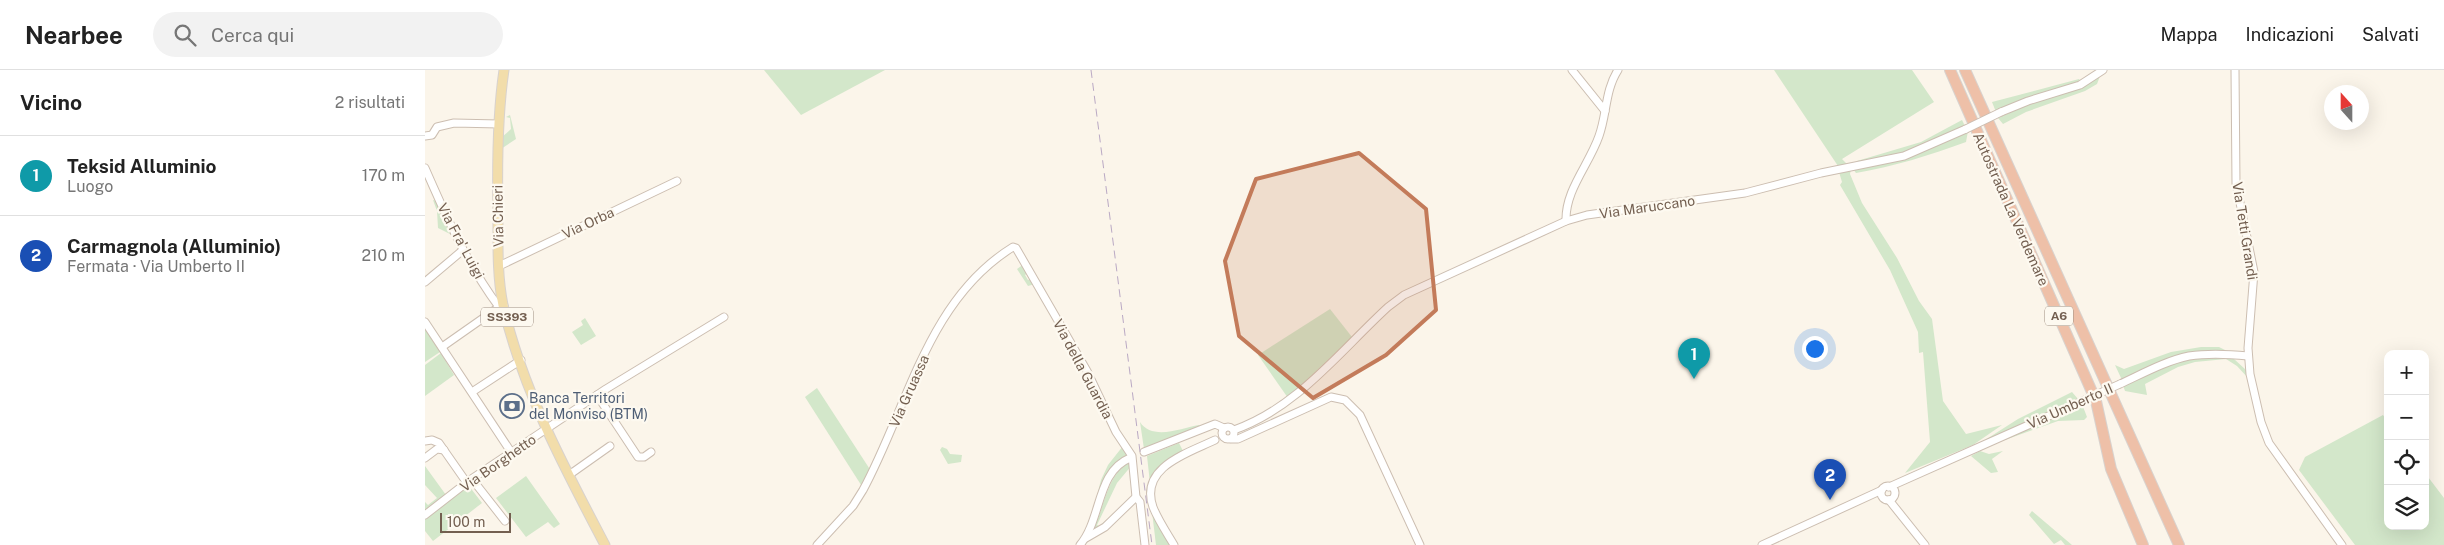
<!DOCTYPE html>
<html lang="it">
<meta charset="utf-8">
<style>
body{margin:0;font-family:"Public Sans",sans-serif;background:#f2f2f2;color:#222}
.controls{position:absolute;right:15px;bottom:15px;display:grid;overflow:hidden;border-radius:10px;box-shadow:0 5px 20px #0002}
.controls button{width:45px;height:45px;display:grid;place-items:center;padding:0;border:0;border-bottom:1px solid #e0e0e0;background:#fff;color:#222;font:25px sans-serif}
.compass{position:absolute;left:1899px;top:15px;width:45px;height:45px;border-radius:50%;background:#fff;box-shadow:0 5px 20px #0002;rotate:339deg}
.scale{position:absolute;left:15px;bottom:12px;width:71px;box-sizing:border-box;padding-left:5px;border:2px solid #735f50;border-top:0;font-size:14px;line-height:18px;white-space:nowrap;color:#735f50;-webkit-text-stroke:4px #fdf9f0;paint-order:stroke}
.you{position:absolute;left:1389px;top:278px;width:18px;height:18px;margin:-12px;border:4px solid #fff;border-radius:50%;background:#1a73e8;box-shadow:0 0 0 8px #1a73e833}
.badge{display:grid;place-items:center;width:32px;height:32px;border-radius:50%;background:#734d3d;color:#fff;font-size:16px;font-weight:700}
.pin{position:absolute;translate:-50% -41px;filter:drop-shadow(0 1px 2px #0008)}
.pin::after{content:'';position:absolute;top:26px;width:18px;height:15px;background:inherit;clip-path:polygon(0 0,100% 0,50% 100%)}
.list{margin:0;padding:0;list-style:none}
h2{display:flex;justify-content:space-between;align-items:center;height:65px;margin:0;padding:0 20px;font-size:21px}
h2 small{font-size:16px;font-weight:400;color:#767676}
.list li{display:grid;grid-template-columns:32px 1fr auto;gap:15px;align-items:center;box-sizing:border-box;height:80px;padding:0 20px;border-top:1px solid #e0e0e0}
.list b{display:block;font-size:19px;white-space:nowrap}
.list p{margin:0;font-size:16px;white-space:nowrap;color:#767676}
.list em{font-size:16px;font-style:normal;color:#767676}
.icon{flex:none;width:28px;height:28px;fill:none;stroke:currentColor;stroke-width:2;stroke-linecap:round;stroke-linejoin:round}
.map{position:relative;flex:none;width:2019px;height:475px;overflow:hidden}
header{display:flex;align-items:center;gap:30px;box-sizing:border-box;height:70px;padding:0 25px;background:#fff;border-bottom:1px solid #e0e0e0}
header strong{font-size:24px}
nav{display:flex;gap:28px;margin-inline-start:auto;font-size:18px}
.search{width:350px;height:45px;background:#f2f2f2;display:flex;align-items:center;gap:12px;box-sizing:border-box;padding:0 18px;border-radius:28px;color:#767676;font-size:19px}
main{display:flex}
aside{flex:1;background:#fff}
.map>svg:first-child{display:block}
</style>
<header>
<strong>Nearbee</strong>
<div class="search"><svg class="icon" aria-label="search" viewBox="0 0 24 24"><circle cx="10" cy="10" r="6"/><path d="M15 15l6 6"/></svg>Cerca qui</div>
<nav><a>Mappa</a><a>Indicazioni</a><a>Salvati</a></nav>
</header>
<main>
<aside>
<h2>Vicino<small>2 risultati</small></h2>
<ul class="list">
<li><span class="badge" style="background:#0f9aa8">1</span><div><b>Teksid Alluminio</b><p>Luogo</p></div><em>170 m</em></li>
<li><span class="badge" style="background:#1a4fb4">2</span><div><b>Carmagnola (Alluminio)</b><p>Fermata · Via Umberto II</p></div><em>210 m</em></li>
</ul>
</aside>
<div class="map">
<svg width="2019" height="475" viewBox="0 0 2019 475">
<rect width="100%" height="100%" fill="#fbf5ea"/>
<g fill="#d3e7ca">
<polygon points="339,0 460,0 376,45"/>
<polygon points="1349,0 1487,0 1509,32 1417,89 1422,94 1413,96"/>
<polygon points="1675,6 1672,14 1660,21 1601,42 1578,54 1573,48 1608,32 1664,13"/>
<polygon points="1654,9 1656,12 1571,42 1567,32"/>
<polygon points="85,45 91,69 76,79 76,68 86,59 85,48 81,47"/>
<polygon points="1537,50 1540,56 1476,84 1432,93 1432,91 1496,72"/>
<path d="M1543,61L1541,72C1503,86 1470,96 1431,103L1428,99L1462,92Z"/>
<polygon points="1426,99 1425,104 1437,133 1472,188 1494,231 1507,249 1518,331 1541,364 1577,355 1548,375 1480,403 1505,372 1498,282 1494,283 1493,262 1465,200 1415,115 1417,112 1414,102"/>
<polygon points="8,130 12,131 29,166 13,158 12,141"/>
<polygon points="599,194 604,202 600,205 603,210 607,208 610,214 603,216 592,199"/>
<polygon points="905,239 927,267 863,328 833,285"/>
<polygon points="160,248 171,266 156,275 147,262 158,255 156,251"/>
<polygon points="0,258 15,282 0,292"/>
<polygon points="1776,277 1794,277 1802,281 1753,285 1697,310 1690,295 1699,299 1746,282"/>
<polygon points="16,283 29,305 0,326 0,295"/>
<polygon points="1774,287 1809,289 1821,300 1824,309 1812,296 1801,289 1770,292 1753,297 1720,314 1722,325 1700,321 1698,315 1757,290"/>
<polygon points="392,318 446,401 438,418 380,327"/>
<polygon points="1647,322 1653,329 1560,370 1593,349"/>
<polygon points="1657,334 1662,347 1659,350 1633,351 1563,376"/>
<polygon points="1958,345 1963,352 1963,456 2000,456 2000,403 2019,428 2019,475 1930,475 1874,400 1880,387"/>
<path d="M715,352C727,371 757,358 774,355L775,356L719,379Z"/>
<path d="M754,373L758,381C742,390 732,396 725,413L722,386Z"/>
<polygon points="698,376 705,384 689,394 669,437 676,410 683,395"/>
<polygon points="517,377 522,379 525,384 537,385 536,392 523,394 515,380"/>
<polygon points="1555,381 1564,384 1578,381 1567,389 1573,402 1566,403 1546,386"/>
<path d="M706,391L707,395L692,413L672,455L674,456L683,449V451L671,460L669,458C680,435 682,404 706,391Z"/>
<polygon points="0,396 21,425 0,442 0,432 3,435 12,428 0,415"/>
<polygon points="101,406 135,454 129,458 123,452 101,467 71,428"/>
<polygon points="44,416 57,433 8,471 0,461 0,449"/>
<polygon points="1607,441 1647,475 1640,475 1636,470 1629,474 1604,445"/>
<polygon points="727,442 745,475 731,475"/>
</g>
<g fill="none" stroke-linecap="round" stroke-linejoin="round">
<defs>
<g id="minor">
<polyline points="1147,0 1180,41"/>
<polyline points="1810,0 1811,113 1829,202 1823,278 1825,304 1836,352 1844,373 1917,475"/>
<polyline points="1576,42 1603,31 1655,15 1678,0"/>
<polyline points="0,66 7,65 12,57 29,53 74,54"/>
<path d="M0,98C21,146 42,194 74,237L79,236"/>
<path d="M1141,151C1140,120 1164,95 1174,66C1182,44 1180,20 1193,0"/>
<polyline points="74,196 252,111"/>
<polyline points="0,212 38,180"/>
<polyline points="0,252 86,382"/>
<polyline points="17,277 74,237"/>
<path d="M1695,314C1717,304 1740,291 1764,286C1783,283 1804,284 1823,286"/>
<polyline points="47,322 96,290"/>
<polyline points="172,325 213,387 219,387 226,382"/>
<circle cx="803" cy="363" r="6"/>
<path d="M809,360C872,338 915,281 963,237L979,225L1141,151L1162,145L1320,123L1396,103L1479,86L1541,59"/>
<polyline points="806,369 813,369 906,327 920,330 935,345 995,475"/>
<polyline points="0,371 7,370 14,373 42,413"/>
<polyline points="719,382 790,354 799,358"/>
<polyline points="0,388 12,379 19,380"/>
<polyline points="144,405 185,376"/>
<polyline points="47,409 80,451"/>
<circle cx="1463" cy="423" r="7"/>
<polyline points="1464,417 1655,332"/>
<polyline points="711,427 715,432 720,475"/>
<polyline points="1464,430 1500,475"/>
<polyline points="0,445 45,410 181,319 299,247"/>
<path d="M392,475L428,436L438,420C483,337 502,230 588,177L591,178L662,301L691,362L707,386L711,427L680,457L661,468"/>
<path d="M655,475C677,449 671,402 705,388"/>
<path d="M749,475C742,463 733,450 728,437C714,397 763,383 790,370"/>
<polyline points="1337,475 1457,420"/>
</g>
<path id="major" d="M79,0C72,47 72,96 73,144C73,174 72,205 78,235C97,319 140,399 180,475"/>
<g id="highway">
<polyline points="1525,0 1671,331 1686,399 1718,475"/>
<polyline points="1540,0 1754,475"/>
</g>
</defs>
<use href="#minor" stroke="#ccbeb1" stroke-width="9"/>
<use href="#major" stroke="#d8d2ce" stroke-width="11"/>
<use href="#highway" stroke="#d8d2ce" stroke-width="12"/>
<use href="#minor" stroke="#fff" stroke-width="7"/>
<use href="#major" stroke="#f2ddaa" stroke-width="9"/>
<use href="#highway" stroke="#eec0a8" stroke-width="10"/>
<polyline stroke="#baa9c4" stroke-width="1" stroke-dasharray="8 5" stroke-linecap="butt" points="666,0 727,475"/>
<defs>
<g id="minor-bridge">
<polyline points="1541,59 1576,42"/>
<polyline points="1655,332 1695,314"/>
</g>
</defs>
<use href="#minor-bridge" stroke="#ccbeb1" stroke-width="9" stroke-linecap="butt"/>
<use href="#minor-bridge" stroke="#fff" stroke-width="7"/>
</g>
<path fill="#c37b5a" fill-opacity="0.2" stroke="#c37b5a" stroke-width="4" stroke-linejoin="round" d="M934,83L1001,139L1011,240L961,285L888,328L814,266L800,191L831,109Z"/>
<defs>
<symbol id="bank-ring" viewBox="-11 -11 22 22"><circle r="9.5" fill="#fdf9f0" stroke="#5c6f8a" stroke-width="1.5"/><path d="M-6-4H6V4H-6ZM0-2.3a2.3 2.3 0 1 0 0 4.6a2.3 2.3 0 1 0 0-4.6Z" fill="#5c6f8a"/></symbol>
</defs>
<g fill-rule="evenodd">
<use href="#bank-ring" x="73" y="322" width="28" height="28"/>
</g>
<g text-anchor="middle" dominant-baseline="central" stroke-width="4.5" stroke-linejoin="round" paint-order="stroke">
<g fill="#fdf9f0" stroke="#9c8d80" stroke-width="1">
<rect x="1620" y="236.5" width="28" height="19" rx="4"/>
<rect x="56" y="237.5" width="52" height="19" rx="4"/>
</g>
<g font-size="12" font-weight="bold" fill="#735f50">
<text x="1634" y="246">A6</text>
<text x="82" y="247">SS393</text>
</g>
<g font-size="14" fill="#735f50" stroke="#fdf9f0">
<text transform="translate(1222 137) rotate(-8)">Via Maruccano</text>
<text transform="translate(1586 139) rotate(66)">Autostrada La Verdemare</text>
<text transform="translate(73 146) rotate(-91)">Via Chieri</text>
<text transform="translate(163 153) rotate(-25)">Via Orba</text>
<text transform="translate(1820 161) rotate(81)">Via Tetti Grandi</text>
<text transform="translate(36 171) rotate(62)">Via Fra' Luigi</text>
<text transform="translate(658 299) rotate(62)">Via della Guardia</text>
<text transform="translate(484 321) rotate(-66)">Via Gruassa</text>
<text transform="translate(1645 336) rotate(-24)">Via Umberto II</text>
<text transform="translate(73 393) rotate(-35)">Via Borghetto</text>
</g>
<g font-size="14" fill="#4e5e75" stroke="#fdf9f0" text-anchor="start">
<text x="104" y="328">Banca Territori<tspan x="104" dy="16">del Monviso (BTM)</tspan></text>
</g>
</g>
</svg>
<div class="controls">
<button>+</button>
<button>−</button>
<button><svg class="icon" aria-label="locate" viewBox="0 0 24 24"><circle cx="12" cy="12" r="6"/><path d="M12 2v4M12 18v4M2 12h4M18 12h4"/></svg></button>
<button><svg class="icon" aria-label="layers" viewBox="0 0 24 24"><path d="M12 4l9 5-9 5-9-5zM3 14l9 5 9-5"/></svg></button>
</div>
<svg class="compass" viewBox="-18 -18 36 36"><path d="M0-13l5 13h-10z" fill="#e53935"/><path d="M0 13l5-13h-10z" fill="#767676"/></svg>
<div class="scale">100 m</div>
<div class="you"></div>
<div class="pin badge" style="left:1269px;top:309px;background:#0f9aa8">1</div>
<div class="pin badge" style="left:1405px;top:430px;background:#1a4fb4">2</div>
</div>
</main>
